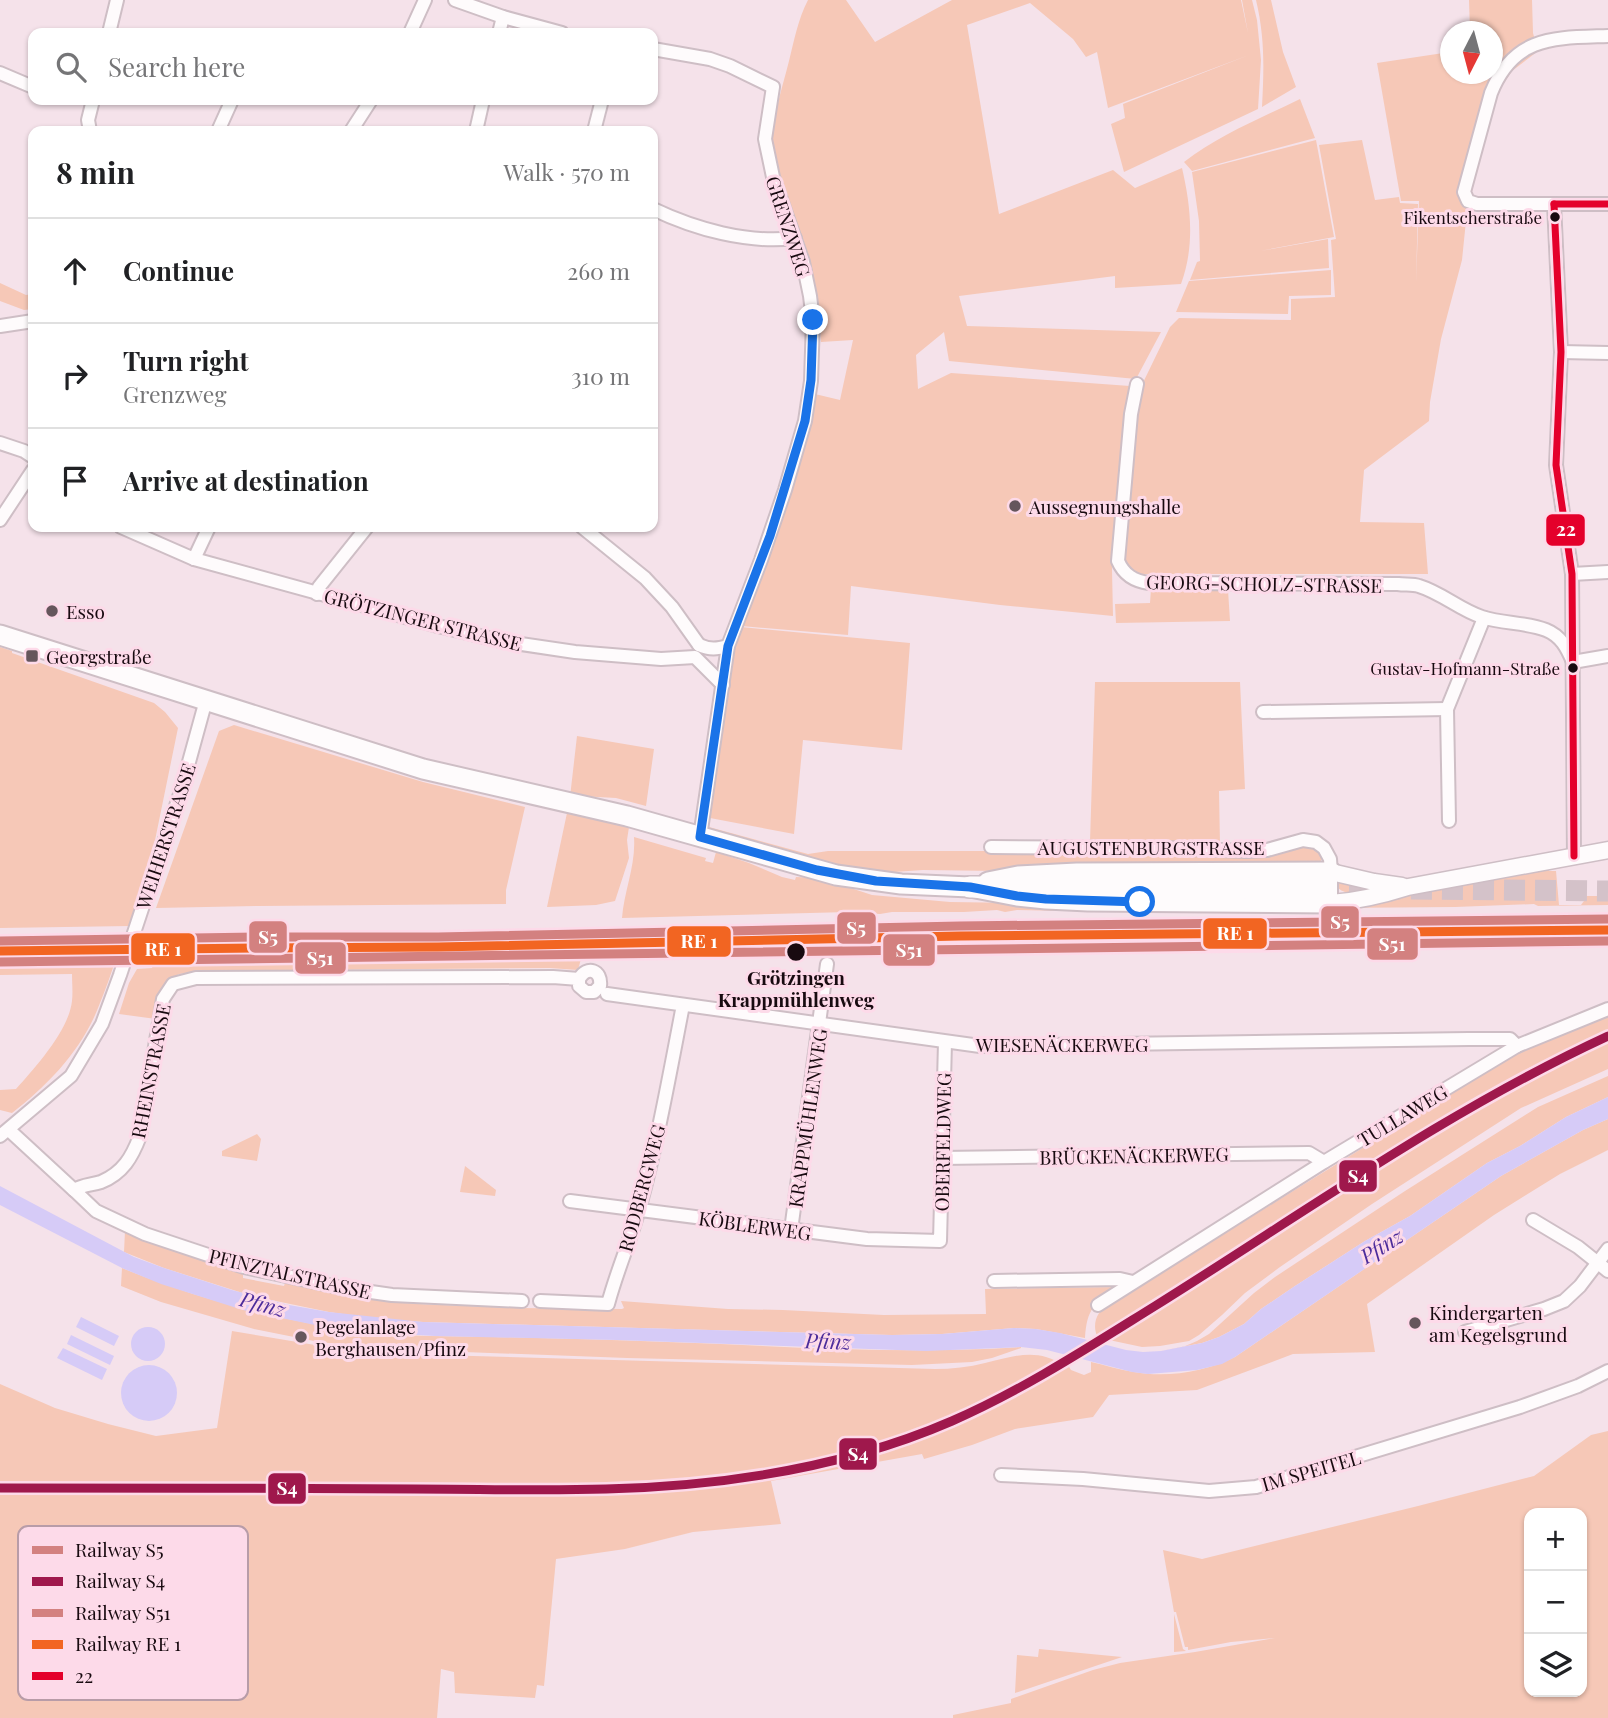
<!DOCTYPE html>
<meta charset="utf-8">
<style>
body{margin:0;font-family:"Playfair Display",serif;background:#f6f6f6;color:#202124}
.controls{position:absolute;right:21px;bottom:21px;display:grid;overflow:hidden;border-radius:14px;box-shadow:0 2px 5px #0004}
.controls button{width:63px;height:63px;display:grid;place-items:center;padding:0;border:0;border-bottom:2px solid #e0e0e0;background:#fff;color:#202124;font:35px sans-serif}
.compass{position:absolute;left:1440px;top:21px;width:63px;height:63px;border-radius:50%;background:#fff;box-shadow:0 2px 5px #0004;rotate:186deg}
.stop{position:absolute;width:21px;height:21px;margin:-16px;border:5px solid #1a73e8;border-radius:50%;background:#fff}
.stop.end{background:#1a73e8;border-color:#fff;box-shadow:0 2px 7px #0008}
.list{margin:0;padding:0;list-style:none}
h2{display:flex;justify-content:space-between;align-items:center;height:91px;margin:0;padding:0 28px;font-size:30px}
h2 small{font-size:23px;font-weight:400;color:#757577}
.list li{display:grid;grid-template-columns:46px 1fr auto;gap:21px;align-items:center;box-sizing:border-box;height:105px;padding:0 28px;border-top:2px solid #e0e0e0}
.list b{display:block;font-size:26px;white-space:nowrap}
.list p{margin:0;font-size:23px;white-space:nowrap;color:#757577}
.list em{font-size:23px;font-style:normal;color:#757577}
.icon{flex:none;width:38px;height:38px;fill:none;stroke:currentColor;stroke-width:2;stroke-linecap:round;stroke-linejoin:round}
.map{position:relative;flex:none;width:1608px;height:1718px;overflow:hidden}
.search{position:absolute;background:#fff;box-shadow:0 2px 5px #0004;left:28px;top:28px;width:630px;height:77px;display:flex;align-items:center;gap:18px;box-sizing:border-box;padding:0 24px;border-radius:14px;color:#757577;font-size:26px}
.panel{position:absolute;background:#fff;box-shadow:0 2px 5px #0004;left:28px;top:126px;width:630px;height:406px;border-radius:14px}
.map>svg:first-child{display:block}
</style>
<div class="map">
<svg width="1608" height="1718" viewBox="0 0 1608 1718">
<rect width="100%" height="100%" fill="#f5e2ea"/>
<g fill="#f6c8b7" fill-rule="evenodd">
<path d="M808,0H846L875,42L952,0H1241L1248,33L1242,0H1252L1257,20L1261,60L1258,109L1124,172L1111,124L1125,118L1123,104L1249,55L1108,108L1097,52L1086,57L1073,39L1030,3L967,25L999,214L1113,170L1135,188L1182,168C1191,207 1195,246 1181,284L1115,288V276L959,296L967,326L1161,332L1136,379L949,361L944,332L916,355L918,389L951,373L1130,386L1112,570L1113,616L1000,605L851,586L848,635L741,626L780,523L815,394L840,400L853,340L821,342C818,309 814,274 804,242C795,215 780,189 774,161C768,129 781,93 789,61C794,41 798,19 808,0Z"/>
<path d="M1256,0H1271L1283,52L1296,87L1262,107C1264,68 1265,38 1256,0Z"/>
<polygon points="1469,0 1532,0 1533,33 1538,51 1512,71 1496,95 1467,211 1462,260 1441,339 1430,402 1429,421 1364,470 1360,522 1424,523 1428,574 1136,574 1123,565 1136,397 1170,327 1179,318 1291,320 1291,299 1335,297 1331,240 1336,239 1319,145 1362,140 1375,200 1399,197 1400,203 1418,204 1416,283 1419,201 1401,201 1377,63 1450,52 1450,74 1492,74 1492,32 1470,31"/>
<path d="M1300,99L1315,138L1192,171L1184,162C1219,135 1261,118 1300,99Z"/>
<polygon points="1316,140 1334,237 1260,251 1328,239 1329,268 1190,280 1197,262 1200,261 1199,221 1192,172"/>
<polygon points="1331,270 1331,295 1289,296 1288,314 1176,312 1189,281"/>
<polygon points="0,283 26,295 33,294 33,309 24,310 0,301"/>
<polygon points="1151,589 1228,590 1230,621 1116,623 1115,604 1150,603"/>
<polygon points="741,627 910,643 902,750 803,740 794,834 710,818 735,649"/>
<polygon points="0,647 12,651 12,653 154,703 165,712 178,728 153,850 130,926 0,928"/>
<polygon points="1095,682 1240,682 1245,789 1219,791 1220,845 1090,842"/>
<polygon points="234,725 423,782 525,807 506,890 506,904 259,906 156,908 219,731"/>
<polygon points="577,736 654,749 646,806 616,798 580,796 570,797"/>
<polygon points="567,813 629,827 627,840 629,858 615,901 596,905 547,907"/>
<path d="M709,827L808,854L828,851H991L1259,856L1277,854L1305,846L1317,849C1321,855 1323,859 1319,865L1000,871L923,870L879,873L844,869L710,831Z"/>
<path d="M634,837L706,858L705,861L713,863L716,852L749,863L782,877L795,880L796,877L820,878L872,895L950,902L1332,907L1548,868L1549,871H1556L1559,905H1581L1584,901V896H1608V905L1538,906L1534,904L1455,907L1078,910L1069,911L1017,910L1005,912L997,910L964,912H892L880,914L848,912L622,918C624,891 636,865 634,837Z"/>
<path d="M1338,881L1376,887C1364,893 1348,897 1338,888Z"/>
<polygon points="582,955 578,970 550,968 207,971 179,974 168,981 156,1019 119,1014 129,983 137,969 152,968 154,960"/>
<path d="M117,956C111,974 105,991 98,1008C81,1051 48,1085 12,1113L0,1110V1090L16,1089C35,1068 69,1030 72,1001C73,992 72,982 72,974L0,975V957Z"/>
<path d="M1608,1015V1030L1531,1067L1469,1101L1245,1242L1123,1321L1097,1336C1092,1323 1097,1312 1108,1304L1188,1256L1505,1060L1535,1046Z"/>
<polygon points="1608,1042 1608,1069 1521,1108 1372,1204 1280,1267 1245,1293 1222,1315 1199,1335 1189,1341 1160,1346 1142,1347 1109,1340 1168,1305 1444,1129 1549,1069 1580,1053"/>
<polygon points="1608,1076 1608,1097 1566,1117 1520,1146 1487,1163 1410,1216 1365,1241 1295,1286 1261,1309 1244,1324 1219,1337 1202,1343 1161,1351 1183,1347 1197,1341 1209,1334 1254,1293 1275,1277 1405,1191 1538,1107"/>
<path d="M1608,1119V1150L1560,1174L1494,1215L1367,1304L1375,1352L1293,1354L1197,1390L1109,1395L1093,1417L1015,1429L972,1445L924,1459L922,1454L771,1481L781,1524L693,1532L625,1549L556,1559L544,1686L537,1685L535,1698L455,1693L454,1672L441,1669L437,1718H0V1495H64L100,1493L96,1484L0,1481V1384L55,1408L108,1424L156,1436L217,1428L232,1331L321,1346L400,1354L935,1369C952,1369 969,1367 985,1363C1016,1356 1036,1347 1065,1366L1068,1365L1071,1370L1084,1375L1091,1372V1362C1105,1365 1120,1370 1134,1372C1167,1378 1205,1372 1235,1357L1501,1176L1583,1130Z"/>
<polygon points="257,1134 261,1139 257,1161 222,1156 222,1151"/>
<polygon points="465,1166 496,1190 495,1196 460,1192"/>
<path d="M125,1231L184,1254L243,1272V1278L284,1286L285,1283L355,1297L418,1304L517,1308L622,1309L624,1308L621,1301L728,1309L783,1310L884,1315L986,1314L985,1289L1118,1287C1094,1304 1087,1308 1085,1338L1036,1329L1014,1328L942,1334L892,1335L423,1322L370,1318L329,1312L252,1296L164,1268L124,1252Z"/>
<path d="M122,1268C201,1300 282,1322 366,1332C408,1337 451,1336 493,1337C551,1338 609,1340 667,1342C785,1346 903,1355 1021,1347V1348L992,1358L972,1362L912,1365L627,1358L384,1349L319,1342L254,1329L161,1302L121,1286Z"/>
<path d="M1608,1431V1718H953V1715L1011,1703V1699L1093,1670L1120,1663L1195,1652L1275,1638L1231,1642L1188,1650V1647H1185L1176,1612H1174L1163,1550L1202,1559L1418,1506L1534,1476L1591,1435ZM1529,1513H1582V1692H1529Z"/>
<polygon points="1174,1614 1183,1649 1186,1651 1174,1652"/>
<polygon points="1039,1649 1122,1657 1015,1693 1017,1655 1038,1657"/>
</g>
<g fill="#d6cbf7">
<polygon points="1608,1097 1608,1119 1583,1130 1501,1176 1235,1357 1222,1364 1197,1370 1148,1374 1132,1372 1047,1350 1021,1347 926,1351 617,1340 435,1336 367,1332 315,1325 243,1310 161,1284 122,1268 0,1205 0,1186 134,1257 164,1268 232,1290 289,1305 329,1312 423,1322 892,1335 942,1334 1014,1328 1036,1329 1060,1333 1126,1350 1143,1352 1161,1351 1202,1343 1219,1337 1244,1324 1261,1309 1295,1286 1365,1241 1410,1216 1487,1163 1520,1146 1566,1117"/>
<polygon points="81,1317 119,1336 114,1346 76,1327"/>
<circle cx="148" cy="1344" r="17"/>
<polygon points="71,1335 114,1356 110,1365 67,1344"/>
<polygon points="63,1348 107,1369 102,1380 57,1358"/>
<circle cx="149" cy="1393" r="28"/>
</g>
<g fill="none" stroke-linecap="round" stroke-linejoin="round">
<polyline stroke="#d4c2c9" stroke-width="21" stroke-dasharray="21 10" stroke-linecap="butt" points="1318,888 1608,891"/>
<defs>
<g id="minor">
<polyline points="455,0 503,17 562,33"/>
<polyline points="109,33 117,0"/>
<polyline points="410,33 425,0"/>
<polyline points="499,33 503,17"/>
<path d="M1608,36C1555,38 1514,35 1491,93L1464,192L1468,201L1477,204H1608"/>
<polyline points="653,49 710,59 730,66 773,87 765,139 773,177 803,262 810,296 813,320 811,381 805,421 785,490 761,560 728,646 700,837"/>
<polyline points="0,73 33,87"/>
<polyline points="90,131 88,120 93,100"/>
<polyline points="218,131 232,100"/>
<polyline points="351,131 371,100"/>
<polyline points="476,131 483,100"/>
<polyline points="594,131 602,100"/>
<polyline points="1554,204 1561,352 1556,465 1572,574 1574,856"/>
<path d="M653,209C695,229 748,244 795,238"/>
<polyline points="0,326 33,321"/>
<polyline points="1561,352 1608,353"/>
<path d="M1137,384L1131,414L1118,561C1124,575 1134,581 1149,583L1398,584C1405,585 1413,584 1419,586C1442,593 1460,610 1482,617C1503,624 1526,622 1546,630C1561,636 1567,648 1573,662"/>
<polyline points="0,443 24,451 33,457"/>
<polyline points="0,520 33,470"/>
<polyline points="121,527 194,559 438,626 501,641 575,652 661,659 695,657 723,685"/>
<polyline points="582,527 645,578 672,607 699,645"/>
<polyline points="194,559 209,527"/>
<polyline points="1572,574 1608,572"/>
<polyline points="317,594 319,587 367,527"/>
<path d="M699,645C710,650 717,649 728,646"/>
<polyline points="1573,662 1608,656"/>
<polyline points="1263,712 1447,709"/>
<polyline points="1449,821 1447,709 1484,618"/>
<polyline points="991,847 1162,848 1247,851 1267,850 1303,840 1316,842 1324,848 1330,859 1331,872 1331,903"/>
<polyline points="607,994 980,1046 1469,1039 1510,1039 1517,1046"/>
<path d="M9,1130L74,1190C82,1185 91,1185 101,1182C123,1173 132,1157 140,1136L163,999L173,984L196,978L553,977L579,979V986L586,992H594L600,986C602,970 587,965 579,979"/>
<polyline points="0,1136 71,1076 102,1024 120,975 181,791 206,700"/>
<polyline points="941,1158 1309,1153 1324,1162"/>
<polyline points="74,1190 96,1211 128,1226 145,1234 244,1267 343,1288 392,1295 522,1301"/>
<polyline points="570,1201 867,1239 940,1241 945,1042"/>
<polyline points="1533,1220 1578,1247 1608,1271"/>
<polyline points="791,1230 827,964"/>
<polyline points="994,1281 1120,1279 1133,1282"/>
<path d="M540,1301L608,1304C617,1270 631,1239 640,1206C658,1140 670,1072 683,1005"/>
<polyline points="1098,1305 1324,1162 1517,1046 1608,1009"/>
<polyline points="1465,1332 1544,1309 1564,1301 1580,1286 1608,1249"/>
<polyline points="1001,1475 1083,1479 1209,1491 1256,1487 1520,1407 1578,1386 1608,1371"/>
</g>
<g id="tertiary">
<polyline points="1331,872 1374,882 1402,886"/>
<path d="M1331,903C1357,901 1383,895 1408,887L1608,850"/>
</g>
<g id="primary">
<polyline points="0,635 423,769 627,816 836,875 901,884 970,887 1017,896 1046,899 1088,901 1331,903"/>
<polyline points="988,882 1018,876 1077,873 1331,872"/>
</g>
<polyline id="trunk" points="970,887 1318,888"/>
</defs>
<use href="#minor" stroke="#cebec5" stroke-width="16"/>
<use href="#tertiary" stroke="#cebec5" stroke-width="19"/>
<use href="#primary" stroke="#cebec5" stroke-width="23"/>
<use href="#trunk" stroke="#cebec5" stroke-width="24"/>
<use href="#minor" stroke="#fefbfc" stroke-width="12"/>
<use href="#tertiary" stroke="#fefbfc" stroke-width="16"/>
<use href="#primary" stroke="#fefbfc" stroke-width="19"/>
<use href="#trunk" stroke="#fefbfc" stroke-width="21"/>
<defs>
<g id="bus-1">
<polyline points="1554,204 1561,352 1556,465 1572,574 1574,856"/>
<polyline points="1554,204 1608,204"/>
</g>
</defs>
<use href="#bus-1" stroke="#fddae9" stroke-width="12"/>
<use href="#bus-1" stroke="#e4002b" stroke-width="7"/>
<defs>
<polyline id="rail-1" points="0,941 258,937 438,937 960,926 1608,919"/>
<path id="rail-2" d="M0,1488C138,1488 277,1488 415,1489C479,1489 542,1491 606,1489C723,1486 844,1468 952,1421C1023,1390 1089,1347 1155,1306C1304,1213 1448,1110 1608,1036"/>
<polyline id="rail-3" points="0,962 1608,941"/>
<polyline id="rail-4" points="0,951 258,948 438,947 960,936 1608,930"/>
</defs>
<use href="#rail-1" stroke="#fddae9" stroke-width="14"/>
<use href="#rail-2" stroke="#fddae9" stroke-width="14"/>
<use href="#rail-3" stroke="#fddae9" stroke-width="14"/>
<use href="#rail-4" stroke="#fddae9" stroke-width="14"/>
<use href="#rail-1" stroke="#d38180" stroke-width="9"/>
<use href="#rail-2" stroke="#9f184c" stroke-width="9"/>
<use href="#rail-3" stroke="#d38180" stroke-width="9"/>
<use href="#rail-4" stroke="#f26522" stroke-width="9"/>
</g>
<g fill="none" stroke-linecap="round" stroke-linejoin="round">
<polyline stroke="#1a73e8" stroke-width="9" points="813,320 811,380 805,421 770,536 728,646 700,837 817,870 876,881 970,887 1017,896 1046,899 1140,902"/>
</g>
<g fill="#180a10" stroke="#fddae9" stroke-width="2.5">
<circle cx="1555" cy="217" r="6"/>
<circle cx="1573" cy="668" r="6"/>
<circle cx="796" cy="952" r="10"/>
</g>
<g fill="#65565c" stroke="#fddae9" stroke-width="2.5">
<circle cx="1015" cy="506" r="7"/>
<circle cx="52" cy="611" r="7"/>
<rect x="25" y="649" width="14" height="14" rx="3.5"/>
<circle cx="1415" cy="1323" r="7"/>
<circle cx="301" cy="1337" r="7"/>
</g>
<g text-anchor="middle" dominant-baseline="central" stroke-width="6" stroke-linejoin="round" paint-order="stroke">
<g font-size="17" fill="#180a10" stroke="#fddae9" text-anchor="end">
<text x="1542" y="217">Fikentscherstraße</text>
<text x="1560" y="668">Gustav-Hofmann-Straße</text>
</g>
<g font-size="19" fill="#180a10" stroke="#fddae9">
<text transform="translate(789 226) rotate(72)">GRENZWEG</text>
<text transform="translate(1264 583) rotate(1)">GEORG-SCHOLZ-STRASSE</text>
<text transform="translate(423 619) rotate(14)">GRÖTZINGER STRASSE</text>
<text transform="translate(165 836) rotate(-72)">WEIHERSTRASSE</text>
<text x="1151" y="847">AUGUSTENBURGSTRASSE</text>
<text x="1062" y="1044">WIESENÄCKERWEG</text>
<text transform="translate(150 1071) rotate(-79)">RHEINSTRASSE</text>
<text transform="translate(1402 1115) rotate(-31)">TULLAWEG</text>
<text transform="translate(807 1118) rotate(-82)">KRAPPMÜHLENWEG</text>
<text transform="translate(942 1142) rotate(-89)">OBERFELDWEG</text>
<text transform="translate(1134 1155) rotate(-1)">BRÜCKENÄCKERWEG</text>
<text transform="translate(641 1188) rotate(-75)">RODBERGWEG</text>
<text transform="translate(755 1225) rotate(8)">KÖBLERWEG</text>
<text transform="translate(290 1273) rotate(13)">PFINZTALSTRASSE</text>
<text transform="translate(1311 1470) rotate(-16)">IM SPEITEL</text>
</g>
<g font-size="19" fill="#180a10" stroke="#fddae9" text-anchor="start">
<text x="1029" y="506">Aussegnungshalle</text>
<text x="66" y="611">Esso</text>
<text x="46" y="656">Georgstraße</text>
<text x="1429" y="1312">Kindergarten<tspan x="1429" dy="22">am Kegelsgrund</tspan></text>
<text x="315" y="1326">Pegelanlage<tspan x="315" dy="22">Berghausen/Pfinz</tspan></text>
</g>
<g font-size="19" font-weight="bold" fill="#180a10" stroke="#fddae9">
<text x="796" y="977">Grötzingen<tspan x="796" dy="22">Krappmühlenweg</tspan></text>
</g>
<g font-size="21" font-style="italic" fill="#4c2c9b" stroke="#fddae9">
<text transform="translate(1381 1245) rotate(-32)">Pfinz</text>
<text transform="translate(263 1303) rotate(15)">Pfinz</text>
<text transform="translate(828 1340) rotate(2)">Pfinz</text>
</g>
</g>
<rect x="18" y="1526" width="230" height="174" rx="10" fill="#fddae9" stroke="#b89ca8" stroke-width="2"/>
<rect x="32" y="1546" width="31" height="8" fill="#d38180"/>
<rect x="32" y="1577" width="31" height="9" fill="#9f184c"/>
<rect x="32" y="1609" width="31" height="8" fill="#d38180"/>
<rect x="32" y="1640" width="31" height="9" fill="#f26522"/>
<rect x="32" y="1672" width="31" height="8" fill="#e4002b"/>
<g font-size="19" fill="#180a10">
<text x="75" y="1557">Railway S5</text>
<text x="75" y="1588">Railway S4</text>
<text x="75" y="1620">Railway S51</text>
<text x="75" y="1651">Railway RE 1</text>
<text x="75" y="1683">22</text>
</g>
<g stroke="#fddae9" stroke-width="2.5">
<rect x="1545" y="513" width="41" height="34" rx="7" fill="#e4002b"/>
<rect x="1320" y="905" width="40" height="34" rx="7" fill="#d38180"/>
<rect x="836" y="911" width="41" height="34" rx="7" fill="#d38180"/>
<rect x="1202" y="917" width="66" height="33" rx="7" fill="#f26522"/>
<rect x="248" y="920" width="40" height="34" rx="7" fill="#d38180"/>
<rect x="666" y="925" width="66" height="33" rx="7" fill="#f26522"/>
<rect x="1366" y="927" width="53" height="34" rx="7" fill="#d38180"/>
<rect x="130" y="932" width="66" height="34" rx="7" fill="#f26522"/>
<rect x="882" y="933" width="54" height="34" rx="7" fill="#d38180"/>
<rect x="294" y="941" width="53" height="34" rx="7" fill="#d38180"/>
<rect x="1338" y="1159" width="40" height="34" rx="7" fill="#9f184c"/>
<rect x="838" y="1437" width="40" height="34" rx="7" fill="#9f184c"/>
<rect x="267" y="1472" width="40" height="33" rx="7" fill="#9f184c"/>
</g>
<g font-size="19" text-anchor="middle" font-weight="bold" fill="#fff">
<text x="1566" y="536">22</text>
<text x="1340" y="929">S5</text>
<text x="856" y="935">S5</text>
<text x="1235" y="940">RE 1</text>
<text x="268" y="944">S5</text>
<text x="699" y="948">RE 1</text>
<text x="1392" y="951">S51</text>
<text x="163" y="956">RE 1</text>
<text x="909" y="957">S51</text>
<text x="320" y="965">S51</text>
<text x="1358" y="1183">S4</text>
<text x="858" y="1461">S4</text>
<text x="287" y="1495">S4</text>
</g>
</svg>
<div class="controls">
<button>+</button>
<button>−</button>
<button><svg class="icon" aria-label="layers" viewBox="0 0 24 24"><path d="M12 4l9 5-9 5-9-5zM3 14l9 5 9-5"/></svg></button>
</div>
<svg class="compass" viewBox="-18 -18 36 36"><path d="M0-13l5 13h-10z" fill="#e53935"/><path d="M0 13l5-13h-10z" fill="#757577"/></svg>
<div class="stop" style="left:1140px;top:902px"></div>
<div class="stop end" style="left:813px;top:320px"></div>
<div class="search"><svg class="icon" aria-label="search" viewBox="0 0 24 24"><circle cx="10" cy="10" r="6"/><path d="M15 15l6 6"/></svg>Search here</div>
<section class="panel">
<h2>8 min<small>Walk · 570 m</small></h2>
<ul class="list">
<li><svg class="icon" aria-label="ahead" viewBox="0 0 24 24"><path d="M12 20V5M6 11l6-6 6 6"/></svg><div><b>Continue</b></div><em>260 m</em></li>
<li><svg class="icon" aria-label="right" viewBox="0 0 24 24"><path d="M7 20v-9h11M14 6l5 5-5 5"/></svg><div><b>Turn right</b><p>Grenzweg</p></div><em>310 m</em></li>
<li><svg class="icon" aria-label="arrive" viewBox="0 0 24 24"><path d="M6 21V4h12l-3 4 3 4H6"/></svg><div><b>Arrive at destination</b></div></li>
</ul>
</section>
</div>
